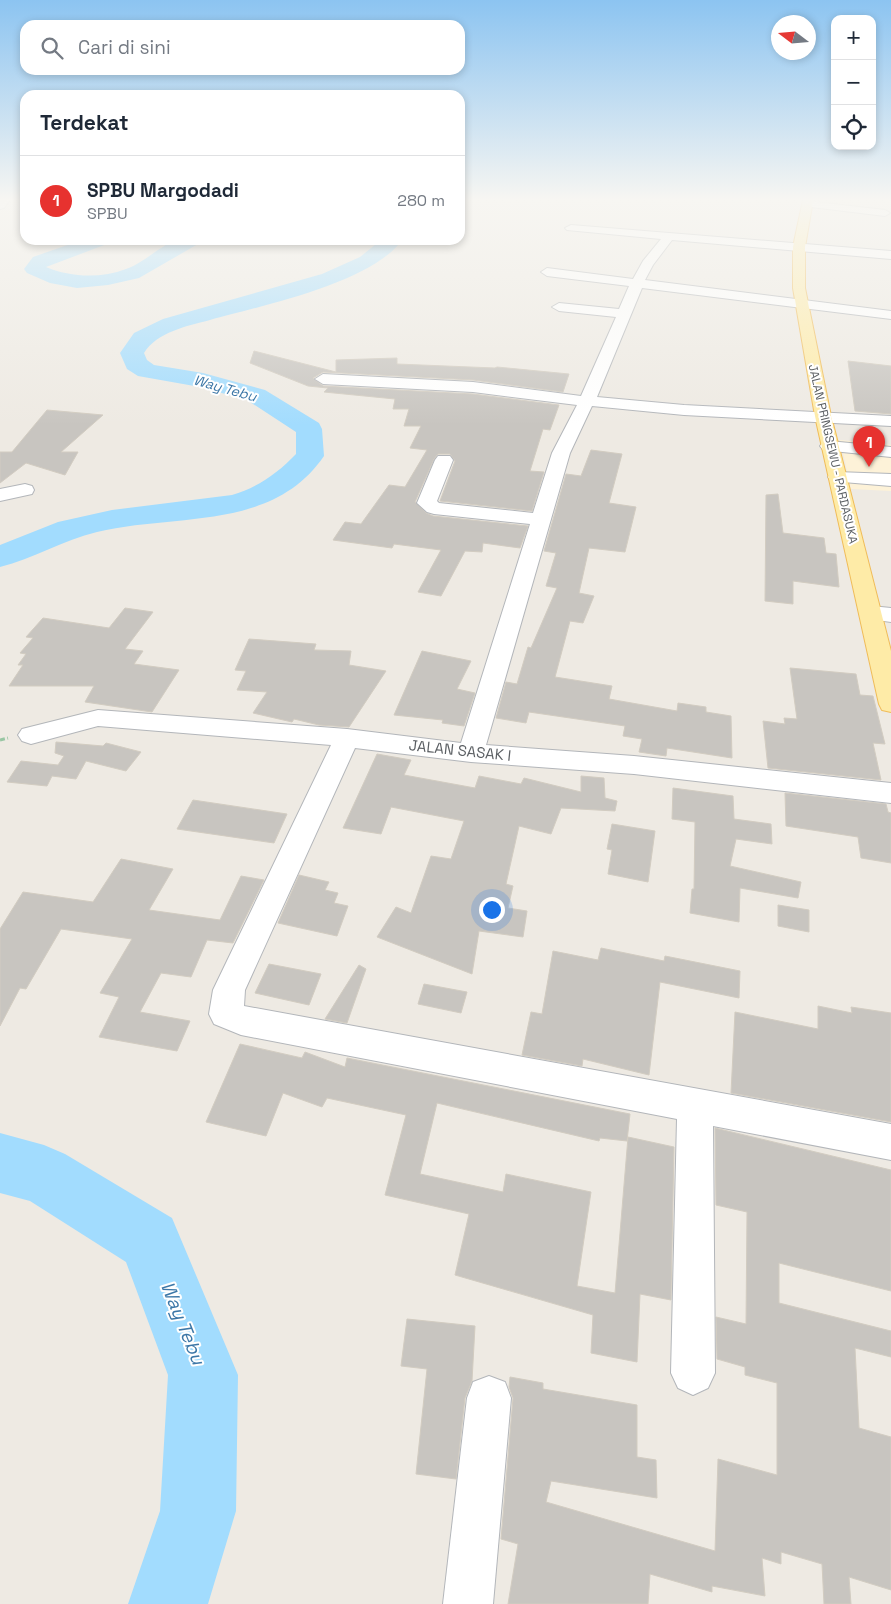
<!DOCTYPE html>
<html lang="id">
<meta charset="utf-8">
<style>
body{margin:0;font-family:"Space Grotesk",sans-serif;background:#f2f2f3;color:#1f2937}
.controls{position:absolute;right:15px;top:15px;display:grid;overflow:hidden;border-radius:10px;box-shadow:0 2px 8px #0003}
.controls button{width:45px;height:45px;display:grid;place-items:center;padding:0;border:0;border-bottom:1px solid #e0e1e3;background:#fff;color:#1f2937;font:25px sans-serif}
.compass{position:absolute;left:771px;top:15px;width:45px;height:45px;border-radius:50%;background:#fff;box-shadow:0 2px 8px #0003;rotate:286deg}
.you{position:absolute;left:491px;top:909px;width:18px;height:18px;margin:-12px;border:4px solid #fff;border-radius:50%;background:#1a73e8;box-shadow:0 0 0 8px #1a73e833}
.badge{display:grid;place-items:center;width:32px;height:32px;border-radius:50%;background:#e7322f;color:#fff;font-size:16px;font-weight:700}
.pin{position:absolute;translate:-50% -41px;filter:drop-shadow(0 1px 2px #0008)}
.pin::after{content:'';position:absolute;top:26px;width:18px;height:15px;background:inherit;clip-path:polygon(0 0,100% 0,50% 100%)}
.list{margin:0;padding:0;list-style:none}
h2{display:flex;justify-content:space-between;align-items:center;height:65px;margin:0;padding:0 20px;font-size:21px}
h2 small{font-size:16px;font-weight:400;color:#747a83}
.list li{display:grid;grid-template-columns:32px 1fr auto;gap:15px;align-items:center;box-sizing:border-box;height:90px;padding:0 20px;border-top:1px solid #e0e1e3}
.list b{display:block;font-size:19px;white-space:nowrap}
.list p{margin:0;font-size:16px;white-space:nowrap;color:#747a83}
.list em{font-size:16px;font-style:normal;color:#747a83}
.icon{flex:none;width:28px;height:28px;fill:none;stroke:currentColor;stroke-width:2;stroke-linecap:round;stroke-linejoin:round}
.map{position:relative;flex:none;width:891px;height:1604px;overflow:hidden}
.search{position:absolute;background:#fff;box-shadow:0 2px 8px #0003;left:20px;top:20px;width:445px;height:55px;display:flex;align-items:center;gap:12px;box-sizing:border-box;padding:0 18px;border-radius:15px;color:#747a83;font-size:19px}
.panel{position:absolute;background:#fff;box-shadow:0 2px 8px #0003;left:20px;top:90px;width:445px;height:155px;border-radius:15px}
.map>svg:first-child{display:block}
</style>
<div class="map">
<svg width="891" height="1604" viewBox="0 0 891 1604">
<rect width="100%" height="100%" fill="#eeeae3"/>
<polygon fill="#fdf2d8" points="840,440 891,445 891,491 851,489"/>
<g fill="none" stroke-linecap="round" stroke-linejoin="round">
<g fill="#a2dcfe" fill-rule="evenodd">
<path d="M82,240H109L107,244L46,267C70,277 100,279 126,269C144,263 159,246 177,240C183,238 193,240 200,240L198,244L139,278L108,285L77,288L50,283L27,273L24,269L33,257Z"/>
<path d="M381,240H402C372,283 260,306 210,320C187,326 157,332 144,353L147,360L154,365L203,373L265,390L319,423L322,429L324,456C272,532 175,513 97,532C63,540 33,559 0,567V545L58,522L112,510L232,495C257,488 278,473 296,454V432L247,400L200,387L138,376L127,369L120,353L134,333L163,319L322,274L360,257Z"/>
<polygon points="0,1133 44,1145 65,1154 172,1218 238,1375 236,1511 208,1604 128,1604 160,1511 168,1375 126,1262 30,1201 0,1193"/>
</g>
</g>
<g fill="#c8c5c0" stroke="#d2ccc1">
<polygon points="254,351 336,372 336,360 397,358 397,364 495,368 497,367 569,374 563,392 473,380 323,372 313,378 323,386 473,394 559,405 550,430 543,429 530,471 544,472 532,511 440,501 455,461 450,454 438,454 434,459 415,502 426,513 433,516 528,526 520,548 483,543 482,552 465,551 441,596 418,592 441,550 394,544 392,548 333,540 345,522 361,524 389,485 405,487 427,450 410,448 421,426 404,426 409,409 393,409 395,399 324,392 328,388 308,386 250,363"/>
<polygon points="848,361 891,366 891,414 855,411"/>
<polygon points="47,410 103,415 61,452 78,452 65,475 26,463 0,483 0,452 12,452"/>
<polygon points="591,450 622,454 609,503 636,507 625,552 589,548 579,593 594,596 583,623 570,621 555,677 612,686 609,699 677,711 678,703 706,707 706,712 731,716 732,758 667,748 666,756 639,752 642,739 623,736 625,726 529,712 526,723 496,718 506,682 517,684 528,647 531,648 557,588 546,586 556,553 544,551 566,474 581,476"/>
<polygon points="778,494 783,533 824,538 826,553 836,554 839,587 793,581 793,604 765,601 766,495"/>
<polygon points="125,608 153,612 125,649 143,651 134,664 179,670 152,712 85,702 94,686 9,686 23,665 18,665 26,654 20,653 33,638 26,637 43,618 109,628"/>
<polygon points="249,639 316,644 314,650 351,651 349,665 386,671 349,727 319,725 294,719 292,722 253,713 267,692 237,690 246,671 235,670"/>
<polygon points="422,651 471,661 457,689 475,693 464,726 442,723 443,720 394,715"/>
<polygon points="790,668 856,674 860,695 873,696 885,744 873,743 881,780 768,768 763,721 785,724 784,718 797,719"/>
<polygon points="56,742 103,746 106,743 141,752 126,771 86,761 76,779 52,776 47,786 7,782 21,761 58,765 64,756 55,753"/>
<polygon points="377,754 411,760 404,775 475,788 479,776 521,784 524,778 581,792 581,776 604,778 605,798 617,801 615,811 561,808 551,834 519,826 506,884 513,886 508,908 527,911 523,937 479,931 472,974 377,937 396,907 411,913 431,856 451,859 464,821 391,807 381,834 343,828"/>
<polygon points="673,788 733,796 734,819 771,824 772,844 736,839 730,866 801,882 798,898 740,888 739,922 690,913 692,889 694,889 695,822 672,819"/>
<polygon points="785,793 886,804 888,812 891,813 891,863 861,858 858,837 786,826"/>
<polygon points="193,800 287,814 274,843 177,829"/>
<polygon points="612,824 655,831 648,882 608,874 612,850 607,849"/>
<polygon points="121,859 173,869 149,910 220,920 241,876 264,880 233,943 207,940 191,977 161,973 140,1012 190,1021 177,1051 99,1037 119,997 100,993 132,939 61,929 26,989 20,988 0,1026 0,929 23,892 93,902"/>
<polygon points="299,875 329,882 325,890 338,893 334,903 348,906 337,936 278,923"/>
<polygon points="778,905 809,910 809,932 778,926"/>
<polygon points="601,948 664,961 665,956 740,971 739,998 660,982 649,1075 583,1059 582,1066 522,1055 531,1012 542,1014 553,951 598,960"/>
<polygon points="269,964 321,974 309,1005 255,993"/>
<polygon points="359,965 366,969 347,1023 325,1019"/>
<polygon points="424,984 467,992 461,1013 418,1004"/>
<polygon points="818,1006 852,1013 851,1007 891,1013 891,1122 731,1093 735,1012 818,1029"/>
<polygon points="240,1044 302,1058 305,1052 345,1067 347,1058 630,1114 627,1141 600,1138 599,1141 437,1103 420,1174 503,1192 506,1174 591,1192 577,1286 615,1293 628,1137 674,1147 671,1300 640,1294 637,1362 591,1353 593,1315 455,1275 469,1214 385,1195 406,1115 327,1098 322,1107 283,1093 266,1136 206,1122"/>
<polygon points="715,1128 891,1170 891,1291 779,1263 779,1303 891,1331 891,1357 855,1348 859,1428 891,1437 891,1590 849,1577 851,1604 824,1604 822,1564 781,1552 781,1564 762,1558 765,1596 712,1586 712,1592 650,1574 648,1604 508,1604 518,1544 501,1539 513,1398 509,1387 510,1377 543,1383 543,1389 637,1405 637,1457 656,1460 657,1498 551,1481 546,1502 715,1551 718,1459 777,1475 777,1383 745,1375 745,1367 717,1359 716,1317 746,1324 747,1212 716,1205"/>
<polygon points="407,1319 475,1326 472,1381 465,1398 456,1479 416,1474 427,1369 401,1366"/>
</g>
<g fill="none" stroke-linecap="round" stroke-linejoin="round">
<defs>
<g id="minor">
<polygon points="0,200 10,200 4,208 0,209"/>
<polygon points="807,201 885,210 890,213 885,216 803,206 803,202"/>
<polygon points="571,225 891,251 891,259 672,240 653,265 645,280 891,311 891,319 642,288 597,397 684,405 891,416 891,426 684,415 592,406 570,453 486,745 634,756 891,783 891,803 634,774 471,762 355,748 245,990 244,1006 891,1124 891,1160 713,1126 715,1373 708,1388 693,1395 678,1388 671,1373 677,1119 241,1035 214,1024 209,1014 213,990 331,745 98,726 31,744 22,741 18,735 22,729 98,710 347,729 461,743 530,524 434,514 427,512 417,503 435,460 438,456 450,456 453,460 437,501 439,503 533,513 552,453 577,405 473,392 323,384 315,379 323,374 473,382 581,396 616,317 559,311 552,307 559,303 619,309 629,286 547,276 541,272 547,268 633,279 643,261 661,239 567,230 565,228"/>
<polygon points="829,441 891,447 891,457 823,450 820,446 823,442"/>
<polygon points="837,472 891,474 891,486 831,481 828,477 831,473"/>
<polygon points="25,484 32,486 34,490 32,494 0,501 0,489"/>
<polygon points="871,606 891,608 891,622 863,618 860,613 863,608"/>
<polygon points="489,1376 505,1382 511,1398 493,1604 443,1604 467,1398 473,1382"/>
</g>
<polygon id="major" points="803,200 813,200 805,247 805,288 831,416 891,651 891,712 882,710 879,704 815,416 793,288 793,247"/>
</defs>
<use href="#minor" stroke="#b3b6ba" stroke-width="2"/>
<use href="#major" stroke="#f0bc59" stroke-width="2"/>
<polyline stroke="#98c6a3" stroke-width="3" stroke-dasharray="5 2.5" stroke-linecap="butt" points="0,740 8,738"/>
<use href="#minor" fill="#fff" fill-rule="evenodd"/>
<use href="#major" fill="#feeba7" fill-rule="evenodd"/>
</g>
<linearGradient id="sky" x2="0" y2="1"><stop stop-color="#8cc4f1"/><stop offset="0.47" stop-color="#f7f6f2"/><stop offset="1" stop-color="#f7f6f2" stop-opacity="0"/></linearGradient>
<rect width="891" height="425" fill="url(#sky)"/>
<g text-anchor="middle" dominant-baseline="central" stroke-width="4" stroke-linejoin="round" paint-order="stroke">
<g font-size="12" fill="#5b5f63" stroke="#fff">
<text transform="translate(833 454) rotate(77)">JALAN PRINGSEWU - PARDASUKA</text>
</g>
<g font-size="14" font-style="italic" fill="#3c77a7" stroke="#fff">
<text transform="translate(225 388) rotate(16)">Way Tebu</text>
</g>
<g font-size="15" fill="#5b5f63" stroke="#fff">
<text transform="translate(460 750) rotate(6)">JALAN SASAK I</text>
</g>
<g font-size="19" font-style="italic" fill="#3c77a7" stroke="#fff">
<text transform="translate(183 1323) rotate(68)">Way Tebu</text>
</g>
</g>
</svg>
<div class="controls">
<button>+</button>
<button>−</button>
<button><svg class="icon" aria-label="locate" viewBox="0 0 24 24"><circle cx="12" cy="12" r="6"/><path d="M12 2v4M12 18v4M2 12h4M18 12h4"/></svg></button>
</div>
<svg class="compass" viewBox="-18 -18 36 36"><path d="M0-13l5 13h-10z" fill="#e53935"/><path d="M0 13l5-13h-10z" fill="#747a83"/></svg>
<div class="you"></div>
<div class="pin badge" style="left:869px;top:467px">1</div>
<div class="search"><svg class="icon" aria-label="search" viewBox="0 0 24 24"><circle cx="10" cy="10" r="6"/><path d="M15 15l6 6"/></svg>Cari di sini</div>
<section class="panel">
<h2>Terdekat<small></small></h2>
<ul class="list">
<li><span class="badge">1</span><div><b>SPBU Margodadi</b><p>SPBU</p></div><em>280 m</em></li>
</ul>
</section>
</div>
